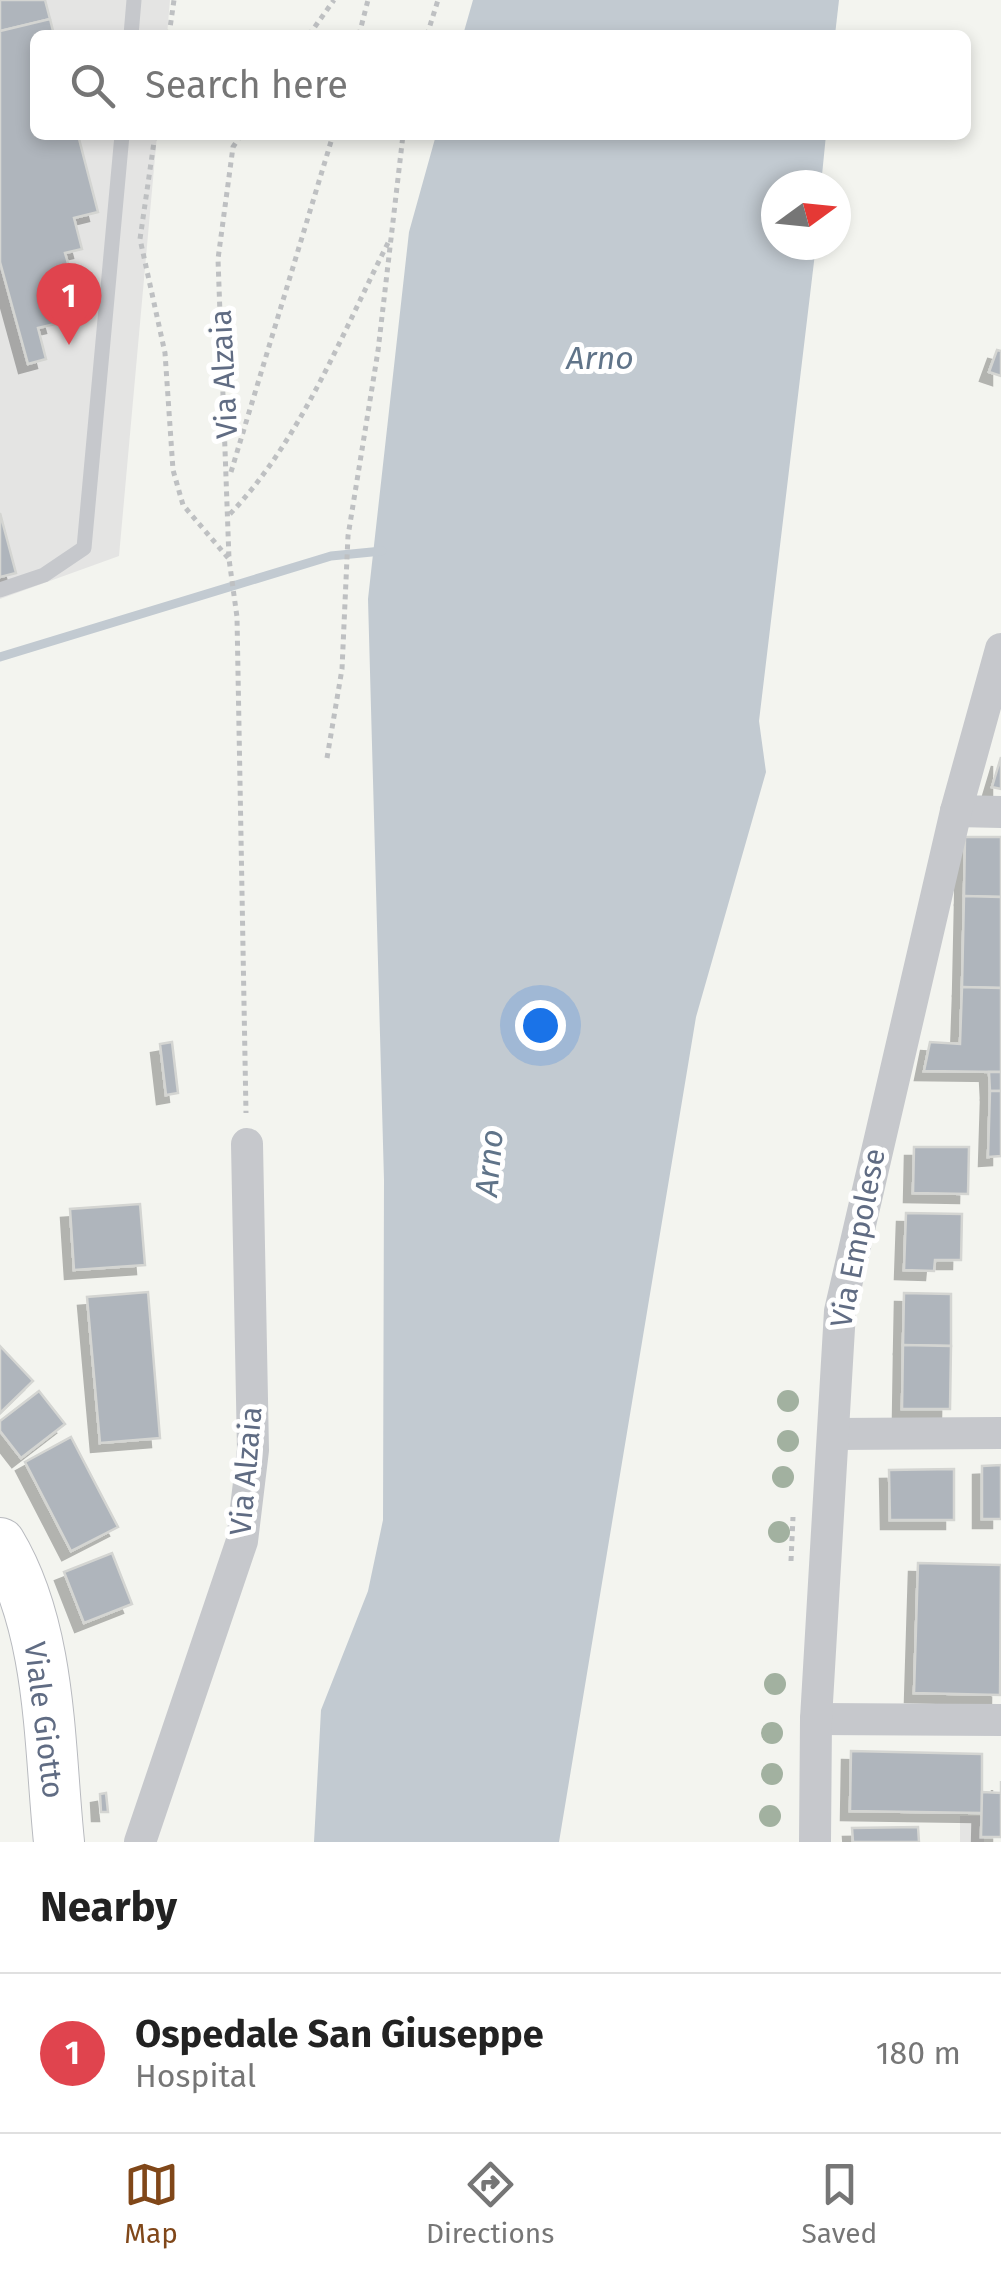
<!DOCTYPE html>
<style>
body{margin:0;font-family:"Fira Sans",sans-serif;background:#f6f6f6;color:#222}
.compass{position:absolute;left:761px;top:170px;width:90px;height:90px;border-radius:50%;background:#fff;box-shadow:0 5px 15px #0003;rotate:75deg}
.you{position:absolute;left:540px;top:1025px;width:35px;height:35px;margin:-25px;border:8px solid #fff;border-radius:50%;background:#1a73e8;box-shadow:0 0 0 15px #1a73e833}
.badge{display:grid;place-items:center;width:65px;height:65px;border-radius:50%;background:#804719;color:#fff;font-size:32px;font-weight:700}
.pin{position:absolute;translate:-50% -82px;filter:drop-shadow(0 2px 5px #0008)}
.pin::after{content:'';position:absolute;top:52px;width:35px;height:30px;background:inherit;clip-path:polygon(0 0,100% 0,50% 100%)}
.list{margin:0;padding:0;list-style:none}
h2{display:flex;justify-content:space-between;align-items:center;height:130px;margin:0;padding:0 40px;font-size:42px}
h2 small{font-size:32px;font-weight:400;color:#767676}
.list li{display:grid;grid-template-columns:65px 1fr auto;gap:30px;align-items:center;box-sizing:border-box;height:160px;padding:0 40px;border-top:2px solid #e0e0e0}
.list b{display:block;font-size:38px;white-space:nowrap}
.list p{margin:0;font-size:32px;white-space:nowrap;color:#767676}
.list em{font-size:32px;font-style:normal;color:#767676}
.icon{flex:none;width:55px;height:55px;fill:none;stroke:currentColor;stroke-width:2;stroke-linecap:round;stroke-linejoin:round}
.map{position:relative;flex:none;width:1001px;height:1842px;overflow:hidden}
.search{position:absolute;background:#fff;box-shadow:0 5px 15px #0003;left:30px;right:30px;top:30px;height:110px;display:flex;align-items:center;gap:25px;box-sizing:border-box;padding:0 35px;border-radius:15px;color:#767676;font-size:38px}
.sheet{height:290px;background:#fff}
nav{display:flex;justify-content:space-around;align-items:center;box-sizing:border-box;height:140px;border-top:2px solid #e0e0e0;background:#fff;font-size:28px;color:#767676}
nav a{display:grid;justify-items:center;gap:5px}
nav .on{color:#804719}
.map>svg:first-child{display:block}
</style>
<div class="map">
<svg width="1001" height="1842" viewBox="0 0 1001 1842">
<defs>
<filter id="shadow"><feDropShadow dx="-9" dy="9" stdDeviation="0" flood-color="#0004"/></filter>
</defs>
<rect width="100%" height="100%" fill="#f3f4ef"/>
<g fill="#e4e4e3">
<polygon points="0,0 170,0 167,35 35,35 35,135 157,135 119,556 0,599"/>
<rect x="960" y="1816" width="24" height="26"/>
</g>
<g fill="#c2cad1">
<polygon points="473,0 839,0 835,35 463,35"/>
<polygon points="436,135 826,135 821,185 776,185 776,245 816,245 759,721 766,772 696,1017 559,1842 314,1842 321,1710 368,1591 383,1520 384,1180 368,599 409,232"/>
</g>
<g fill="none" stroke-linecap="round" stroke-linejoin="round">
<polyline stroke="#c2cad1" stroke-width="9" points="0,657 331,556 382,551"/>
</g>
<g fill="#afb5bc" stroke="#d4d5d2" stroke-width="2.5" filter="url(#shadow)">
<polygon points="0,0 45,0 50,19 0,31"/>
<polygon points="50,19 54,35 35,35 35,135 78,135 98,212 74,218 82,249 65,253 75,288 47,296 55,324 38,328 46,359 28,364 0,262 0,31"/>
<polygon points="997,350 1001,351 1001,376 989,372"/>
<polygon points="0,513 16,573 0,577"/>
<polygon points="1001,757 1001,789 992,787"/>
<polygon points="965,837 1001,837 1001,897 964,896"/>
<polygon points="964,896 1001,897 1001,988 962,987"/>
<polygon points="962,987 1001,988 1001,1072 924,1071 930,1042 960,1044"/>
<polygon points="172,1042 178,1093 166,1095 160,1044"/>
<polygon points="989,1072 1001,1072 1001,1091 990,1091"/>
<polygon points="990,1091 1001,1091 1001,1156 988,1157"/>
<polygon points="914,1147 969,1147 968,1194 913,1193"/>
<polygon points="140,1204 145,1265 74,1270 70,1209"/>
<polygon points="906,1213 962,1214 961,1260 935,1260 934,1271 904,1270"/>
<polygon points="148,1292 160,1438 100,1443 87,1297"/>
<polygon points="904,1293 951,1294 951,1346 903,1345"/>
<polygon points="903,1345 951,1346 950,1409 902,1409"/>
<polygon points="0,1346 33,1381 0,1413"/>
<polygon points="39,1391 65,1424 21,1458 0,1431 0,1421"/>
<polygon points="71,1437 118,1527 71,1551 25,1462"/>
<polygon points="1001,1465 1001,1519 982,1519 982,1466"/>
<polygon points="954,1469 954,1520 890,1520 889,1470"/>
<polygon points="112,1553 132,1604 84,1623 64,1572"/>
<polygon points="918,1563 1001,1565 1000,1695 914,1693"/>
<polygon points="851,1751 982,1754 982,1813 850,1811"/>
<polygon points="1001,1781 1001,1837 981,1837 982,1792 1001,1793"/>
<polygon points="106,1793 108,1812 101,1812 100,1794"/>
<polygon points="918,1827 919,1842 853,1842 852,1828"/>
</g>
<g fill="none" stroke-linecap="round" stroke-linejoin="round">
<defs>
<path id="primary" d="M0,1543C52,1629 49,1745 59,1842"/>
</defs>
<use href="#primary" stroke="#b8babf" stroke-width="52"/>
<g stroke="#bec0c2" stroke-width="5" stroke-dasharray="5 5" stroke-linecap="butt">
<polyline points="169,35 174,0"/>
<polyline points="309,35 334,0"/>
<polyline points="359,35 368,0"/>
<polyline points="427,35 438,0"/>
<polyline points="155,135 140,239 165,353 173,470 183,505 229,559"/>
<polyline points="241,135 233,147 218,259 229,559 237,617 246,1113"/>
<polyline points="231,472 333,135"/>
<path d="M230,514C302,439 343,331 390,239"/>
<polyline points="327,758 342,669 348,536 378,351 403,135"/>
<polyline points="791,1561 793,1517"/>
</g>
<g stroke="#c6c8cc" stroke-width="15">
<polyline points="131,35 134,0"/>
<polyline points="0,590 44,575 84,548 122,135"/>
</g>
<g stroke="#c6c8cc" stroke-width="32">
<polyline points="956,811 1001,812"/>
<polyline points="833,1434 1001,1433"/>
<polyline points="816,1719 1001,1720"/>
<polyline points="140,1842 242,1541 253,1450 247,1144"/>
<polyline points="815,1842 816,1719 840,1311 956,811 1001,649"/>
</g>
<use href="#primary" stroke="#fff" stroke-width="50"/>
</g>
<g fill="#a2b1a0">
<circle cx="788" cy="1401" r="11"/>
<circle cx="788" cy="1441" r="11"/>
<circle cx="783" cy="1477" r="11"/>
<circle cx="779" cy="1532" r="11"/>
<circle cx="775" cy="1684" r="11"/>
<circle cx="772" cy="1733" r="11"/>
<circle cx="772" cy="1774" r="11"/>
<circle cx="770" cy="1816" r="11"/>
</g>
<g text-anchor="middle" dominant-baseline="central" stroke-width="10" stroke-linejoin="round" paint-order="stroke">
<g font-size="30" fill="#606c83" stroke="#fff">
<text transform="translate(224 374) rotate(-93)">Via Alzaia</text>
<text transform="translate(858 1238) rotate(-79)">Via Empolese</text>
<text transform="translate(246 1471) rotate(-85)">Via Alzaia</text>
<text transform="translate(44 1720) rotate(83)">Viale Giotto</text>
</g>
<g font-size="32" font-style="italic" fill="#607489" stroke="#fff">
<text x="600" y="358">Arno</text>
<text transform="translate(489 1163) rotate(-85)">Arno</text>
</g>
</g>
</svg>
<svg class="compass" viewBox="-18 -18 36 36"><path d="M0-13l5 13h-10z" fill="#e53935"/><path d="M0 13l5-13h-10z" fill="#767676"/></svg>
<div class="you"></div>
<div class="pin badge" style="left:69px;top:345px;background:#e0444e">1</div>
<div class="search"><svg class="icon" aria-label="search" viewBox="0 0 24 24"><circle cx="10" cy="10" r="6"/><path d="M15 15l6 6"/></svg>Search here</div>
</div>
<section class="sheet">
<h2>Nearby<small></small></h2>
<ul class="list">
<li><span class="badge" style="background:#e0444e">1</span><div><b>Ospedale San Giuseppe</b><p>Hospital</p></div><em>180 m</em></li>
</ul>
</section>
<nav>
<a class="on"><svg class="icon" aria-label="map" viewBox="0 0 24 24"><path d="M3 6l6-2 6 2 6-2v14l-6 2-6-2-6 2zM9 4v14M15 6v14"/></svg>Map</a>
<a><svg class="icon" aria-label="directions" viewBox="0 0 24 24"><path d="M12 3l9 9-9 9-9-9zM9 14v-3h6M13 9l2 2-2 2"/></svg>Directions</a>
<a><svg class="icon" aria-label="saved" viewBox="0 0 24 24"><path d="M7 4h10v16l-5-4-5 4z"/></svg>Saved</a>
</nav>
